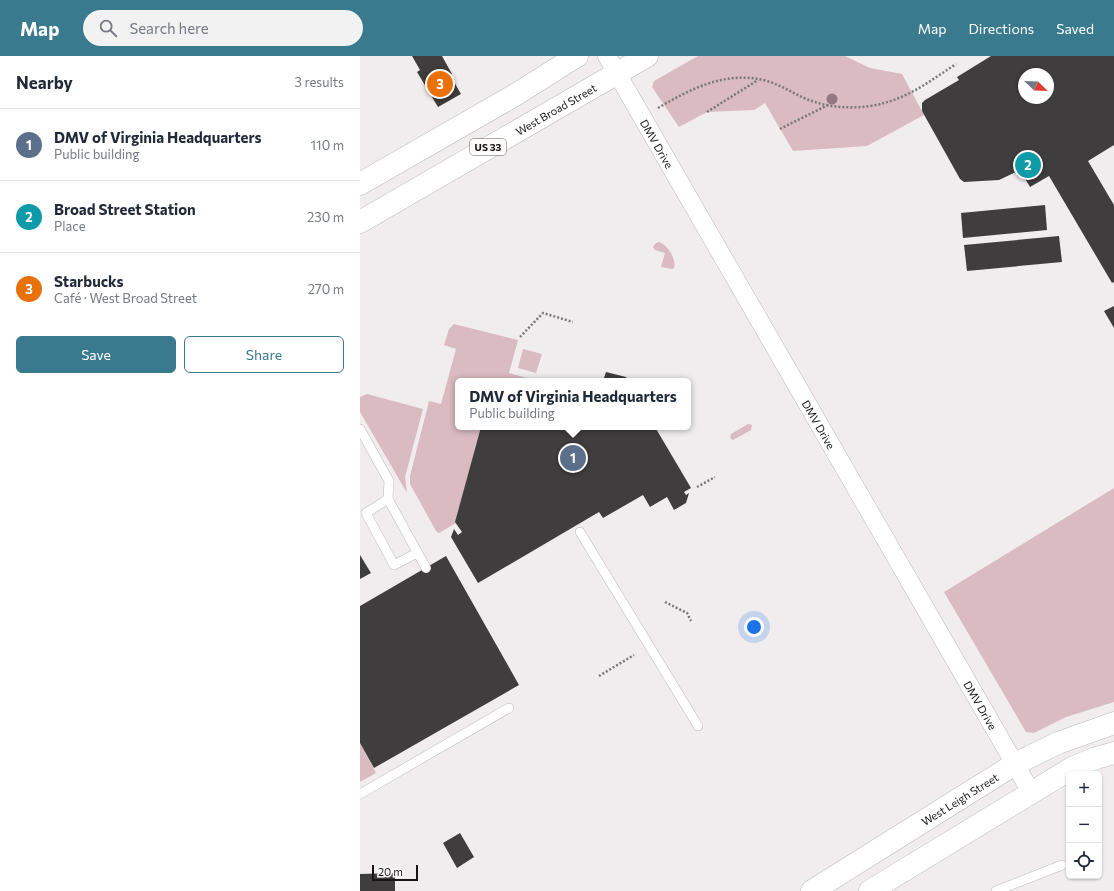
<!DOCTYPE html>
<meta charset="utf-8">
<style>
body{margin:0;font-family:Commissioner,sans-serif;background:#f2f2f3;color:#1f2937}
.controls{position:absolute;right:12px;bottom:12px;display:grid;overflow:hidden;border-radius:6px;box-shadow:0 1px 3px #0004}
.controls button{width:36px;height:36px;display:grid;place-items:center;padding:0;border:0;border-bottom:1px solid #e0e1e3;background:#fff;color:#1f2937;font:20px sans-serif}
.compass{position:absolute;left:658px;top:12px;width:36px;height:36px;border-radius:50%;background:#fff;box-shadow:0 1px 3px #0004;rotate:113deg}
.scale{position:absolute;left:12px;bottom:10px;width:46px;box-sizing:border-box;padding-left:4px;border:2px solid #161515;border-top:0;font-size:11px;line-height:14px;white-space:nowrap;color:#161515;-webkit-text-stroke:3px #fefbfb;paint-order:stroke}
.you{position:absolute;left:394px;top:571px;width:14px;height:14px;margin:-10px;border:3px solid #fff;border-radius:50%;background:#1a73e8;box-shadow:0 0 0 6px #1a73e833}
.badge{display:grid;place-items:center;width:26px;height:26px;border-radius:50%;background:#3a7a8e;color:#fff;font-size:13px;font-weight:700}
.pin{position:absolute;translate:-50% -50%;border:2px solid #fff;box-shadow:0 1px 4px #0006}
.popup{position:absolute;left:95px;top:322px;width:236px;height:52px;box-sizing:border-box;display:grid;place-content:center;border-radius:6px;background:#fff;filter:drop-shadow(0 1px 3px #0005);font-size:13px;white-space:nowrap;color:#747a83}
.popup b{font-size:15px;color:#1f2937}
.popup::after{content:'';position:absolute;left:50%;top:100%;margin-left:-8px;border:8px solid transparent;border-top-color:#fff}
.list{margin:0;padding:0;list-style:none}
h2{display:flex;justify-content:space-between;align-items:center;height:52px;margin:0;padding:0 16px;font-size:17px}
h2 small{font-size:13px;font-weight:400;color:#747a83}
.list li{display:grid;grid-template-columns:26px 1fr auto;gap:12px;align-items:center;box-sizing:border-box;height:72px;padding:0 16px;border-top:1px solid #e0e1e3}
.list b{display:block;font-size:15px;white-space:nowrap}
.list p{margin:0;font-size:13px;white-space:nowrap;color:#747a83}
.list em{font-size:13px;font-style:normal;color:#747a83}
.actions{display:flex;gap:8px;padding:12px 16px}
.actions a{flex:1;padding:9px 0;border:1px solid #3a7a8e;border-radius:6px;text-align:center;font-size:14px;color:#3a7a8e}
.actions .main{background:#3a7a8e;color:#fff}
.icon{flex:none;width:22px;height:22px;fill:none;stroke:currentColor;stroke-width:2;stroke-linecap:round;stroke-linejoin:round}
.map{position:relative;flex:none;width:754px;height:835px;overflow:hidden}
header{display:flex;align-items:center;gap:24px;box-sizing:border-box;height:56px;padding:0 20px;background:#3a7a8e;color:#fff}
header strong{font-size:19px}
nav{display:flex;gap:22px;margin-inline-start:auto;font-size:14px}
.search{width:280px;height:36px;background:#f2f2f3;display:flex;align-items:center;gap:10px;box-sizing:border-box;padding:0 14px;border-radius:22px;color:#747a83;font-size:15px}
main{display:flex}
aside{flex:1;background:#fff}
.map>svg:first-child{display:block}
</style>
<header>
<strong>Map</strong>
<div class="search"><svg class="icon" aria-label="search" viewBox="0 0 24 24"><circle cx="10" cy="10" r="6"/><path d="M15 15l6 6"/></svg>Search here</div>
<nav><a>Map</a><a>Directions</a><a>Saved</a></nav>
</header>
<main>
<aside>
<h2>Nearby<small>3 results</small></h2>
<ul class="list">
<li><span class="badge" style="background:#5c6f8a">1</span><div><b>DMV of Virginia Headquarters</b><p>Public building</p></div><em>110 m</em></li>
<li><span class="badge" style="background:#0f9aa8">2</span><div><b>Broad Street Station</b><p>Place</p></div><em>230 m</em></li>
<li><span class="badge" style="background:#e8710a">3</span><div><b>Starbucks</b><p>Café · West Broad Street</p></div><em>270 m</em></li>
</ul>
<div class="actions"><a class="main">Save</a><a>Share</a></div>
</aside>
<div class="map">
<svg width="754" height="835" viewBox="0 0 754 835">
<rect width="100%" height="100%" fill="#f1edee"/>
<g fill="#d9bbc1">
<polygon points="338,0 485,0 510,12 542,18 564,59 507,90 433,95 405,47 394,54 347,56 319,71 292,31 294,25"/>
<path d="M299,186C307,188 317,204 314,212L312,213L301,211L305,197L295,194L293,191L296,187Z"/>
<polygon points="94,268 158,284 149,317 174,324 98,325 98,371 121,371 96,467 79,477 76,475 50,428 50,420 69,345 81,348 96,293 84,289 89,273"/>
<polygon points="163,293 182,298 176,317 158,312"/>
<polygon points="7,338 63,353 45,421 47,437 0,356 0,341"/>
<polygon points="388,368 392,369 391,374 373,384 370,382 371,378"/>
<polygon points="754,432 754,646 706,661 674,677 666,676 584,536"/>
<polygon points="0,687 16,717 0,726"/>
</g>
<g fill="#403d3e" fill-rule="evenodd">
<polygon points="52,0 82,0 92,18 90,19 101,38 78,51 57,16 60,14"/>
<path d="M631,0H754V89L728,105L754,149V226L752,227L689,120L670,131L660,114L639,124L604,126L600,123L562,55V47L565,44L599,24L597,21ZM664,18H688V42H664Z"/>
<polygon points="685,149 687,174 603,182 601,157"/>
<polygon points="699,180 702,206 607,215 604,189"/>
<polygon points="754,250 754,272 744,255"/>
<polygon points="246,316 266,321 268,325 243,325"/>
<polygon points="121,371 295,371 331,432 324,436 326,439 329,437 326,447 314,454 307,441 290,451 283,439 243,462 239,456 118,527 91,481 94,473 98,479 102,476 95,466"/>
<polygon points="0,499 11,517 0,523"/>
<polygon points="86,500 159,629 14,712 0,687 0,550"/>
<polygon points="100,777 114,801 97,812 83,787"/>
<polygon points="35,817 35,835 0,835 0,818"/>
</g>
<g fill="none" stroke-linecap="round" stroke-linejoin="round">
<defs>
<g id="service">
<polyline points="0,373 29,425 28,443 66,512"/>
<polyline points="28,443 6,457 34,509 57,497"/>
<polyline points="220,476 338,670"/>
<polyline points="0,738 149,652"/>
<polyline points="636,835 702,809"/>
</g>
<g id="minor">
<path id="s1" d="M247,0L671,736"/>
</g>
<g id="tertiary">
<path id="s2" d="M452,835L655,708L698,687L754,667"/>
<polyline points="510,835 712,712 736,702 754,697"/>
</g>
<g id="primary">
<polyline points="0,128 155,39 217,0"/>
<path id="s3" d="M0,166L287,0"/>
</g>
</defs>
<use href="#service" stroke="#bcb9b9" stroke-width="10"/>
<use href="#minor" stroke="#bcb9b9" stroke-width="19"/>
<use href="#tertiary" stroke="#bcb9b9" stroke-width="23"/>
<use href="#primary" stroke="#bcb9b9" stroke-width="23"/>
<g stroke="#797777" stroke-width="2.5" stroke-dasharray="2 2" stroke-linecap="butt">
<path d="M298,52C332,32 367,14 407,25C424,30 438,41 455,46C475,53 504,53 524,47C551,40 573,23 596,8"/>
<polyline points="347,56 398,24"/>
<polyline points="420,73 468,49"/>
<polyline points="160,281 183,257 213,266"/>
<polyline points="337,431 355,421"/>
<polyline points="305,546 327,557 331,565"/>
<polyline points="239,620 274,599"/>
</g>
<use href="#service" stroke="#fff" stroke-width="9"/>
<use href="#minor" stroke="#fff" stroke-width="18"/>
<use href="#tertiary" stroke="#fff" stroke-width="22"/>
<use href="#primary" stroke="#fff" stroke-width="22"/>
</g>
<circle fill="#947881" cx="472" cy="43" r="5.5"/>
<g text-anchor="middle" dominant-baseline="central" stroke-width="4" stroke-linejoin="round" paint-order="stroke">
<rect fill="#fefbfb" stroke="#5c5a5a" stroke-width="1" x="110" y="83" width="36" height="16" rx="3"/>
<g font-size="10" font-weight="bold" fill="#161515">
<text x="128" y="91">US 33</text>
</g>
<g font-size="11" fill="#161515" stroke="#fefbfb">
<text stroke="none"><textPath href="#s3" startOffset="226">West Broad Street</textPath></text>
<text stroke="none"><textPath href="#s1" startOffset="101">DMV Drive</textPath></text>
<text stroke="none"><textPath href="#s1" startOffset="425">DMV Drive</textPath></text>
<text stroke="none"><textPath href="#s1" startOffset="749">DMV Drive</textPath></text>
<text stroke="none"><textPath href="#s2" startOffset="174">West Leigh Street</textPath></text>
</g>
</g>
</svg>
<div class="controls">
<button>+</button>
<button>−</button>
<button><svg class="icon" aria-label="locate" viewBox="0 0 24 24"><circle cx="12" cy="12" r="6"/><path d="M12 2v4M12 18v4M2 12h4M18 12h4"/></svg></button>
</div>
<svg class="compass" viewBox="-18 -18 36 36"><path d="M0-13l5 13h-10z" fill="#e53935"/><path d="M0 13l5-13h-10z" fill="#747a83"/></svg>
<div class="scale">20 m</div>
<div class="you"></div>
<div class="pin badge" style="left:213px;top:402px;background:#5c6f8a">1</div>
<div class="popup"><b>DMV of Virginia Headquarters</b>Public building</div>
<div class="pin badge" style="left:668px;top:109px;background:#0f9aa8">2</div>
<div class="pin badge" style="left:80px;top:28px;background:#e8710a">3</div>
</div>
</main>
